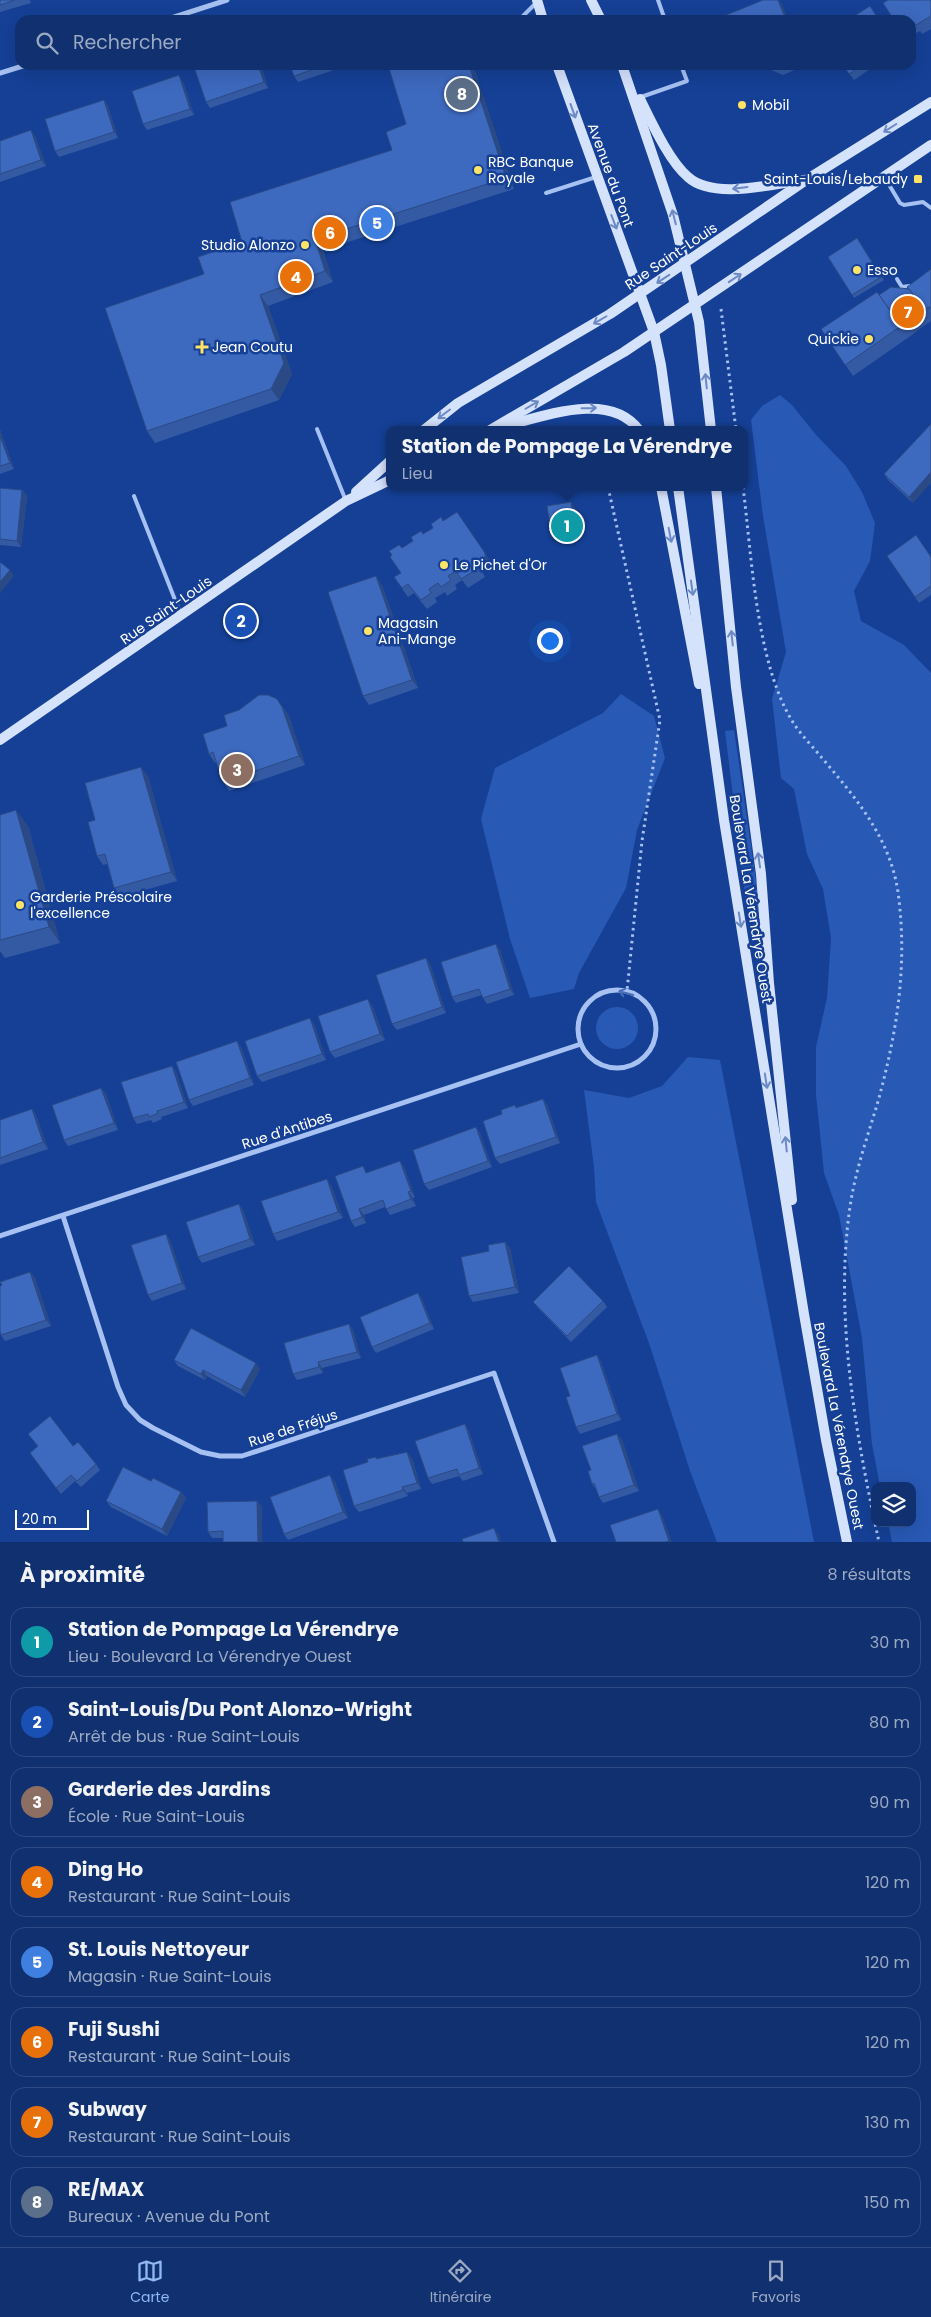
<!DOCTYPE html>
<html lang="fr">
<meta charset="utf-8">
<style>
body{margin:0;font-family:Poppins,sans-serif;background:#1e3c78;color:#f1f3f6}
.controls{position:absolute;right:15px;bottom:15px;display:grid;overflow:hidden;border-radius:10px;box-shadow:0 5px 20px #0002}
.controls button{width:45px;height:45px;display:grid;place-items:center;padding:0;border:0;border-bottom:1px solid #304b83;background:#103070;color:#f1f3f6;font:25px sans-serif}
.scale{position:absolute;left:15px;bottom:12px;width:74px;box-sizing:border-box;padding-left:5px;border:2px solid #fff;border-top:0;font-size:14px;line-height:18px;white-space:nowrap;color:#fff;-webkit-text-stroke:4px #154096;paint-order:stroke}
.you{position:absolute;left:549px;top:640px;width:18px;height:18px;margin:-12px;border:4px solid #fff;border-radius:50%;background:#1a73e8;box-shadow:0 0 0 8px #1a73e833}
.badge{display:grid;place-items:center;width:32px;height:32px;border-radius:50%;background:#90b9f0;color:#fff;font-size:16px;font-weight:700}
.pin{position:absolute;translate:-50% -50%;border:2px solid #fff;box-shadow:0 1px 5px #0006}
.popup{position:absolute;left:386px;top:426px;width:362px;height:65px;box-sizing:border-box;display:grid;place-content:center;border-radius:10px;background:#103070;filter:drop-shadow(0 1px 4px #0005);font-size:16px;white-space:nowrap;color:#9ca9c3}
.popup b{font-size:19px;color:#f1f3f6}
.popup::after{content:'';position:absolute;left:50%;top:100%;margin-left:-10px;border:10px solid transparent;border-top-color:#103070}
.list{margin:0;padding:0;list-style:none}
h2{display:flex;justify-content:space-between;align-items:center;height:65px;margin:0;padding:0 20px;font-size:21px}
h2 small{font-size:16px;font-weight:400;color:#9ca9c3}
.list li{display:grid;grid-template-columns:32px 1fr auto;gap:15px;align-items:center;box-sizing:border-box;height:70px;margin:0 10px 10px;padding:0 10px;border:1px solid #304b83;border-radius:15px}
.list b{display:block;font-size:19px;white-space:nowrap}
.list p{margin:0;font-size:16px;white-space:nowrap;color:#9ca9c3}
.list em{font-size:16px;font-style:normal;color:#9ca9c3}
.icon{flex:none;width:28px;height:28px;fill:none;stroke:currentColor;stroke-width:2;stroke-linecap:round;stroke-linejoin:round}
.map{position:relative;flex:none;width:931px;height:1542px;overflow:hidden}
.search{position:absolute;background:#103070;box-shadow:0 5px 20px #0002;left:15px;right:15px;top:15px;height:55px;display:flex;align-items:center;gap:12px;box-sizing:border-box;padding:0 18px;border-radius:15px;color:#9ca9c3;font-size:19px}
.sheet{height:705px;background:#103070}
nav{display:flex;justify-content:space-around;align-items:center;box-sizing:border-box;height:70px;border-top:1px solid #304b83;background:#103070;font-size:14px;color:#9ca9c3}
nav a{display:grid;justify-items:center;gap:2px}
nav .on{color:#90b9f0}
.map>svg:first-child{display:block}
</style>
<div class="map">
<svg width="931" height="1542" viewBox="0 0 931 1542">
<rect width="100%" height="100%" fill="#154096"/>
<g fill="#2859b5">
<polygon points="780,395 792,405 817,436 846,466 862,492 875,523 870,561 854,591 861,621 904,645 931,673 931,1542 892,1542 888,1523 912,1523 912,1486 880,1486 872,1444 862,1338 839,1215 824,1173 816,1095 816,1047 827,998 831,938 823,889 807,854 794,789 781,778 772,699 786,652 763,516 751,420 762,406"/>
<polygon points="621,694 654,716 665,758 637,830 626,888 579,973 574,989 530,998 510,939 481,819 495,768 603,713"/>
<polygon points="734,730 764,935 750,935 725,731"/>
<circle cx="617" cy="1028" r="21"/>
<polygon points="688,1057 720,1060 814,1542 717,1542 690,1471 650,1346 596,1202 594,1167 584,1090 629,1098 662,1086"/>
</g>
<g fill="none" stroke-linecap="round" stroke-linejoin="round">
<g stroke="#a6c1f2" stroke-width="3" stroke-dasharray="2.5 4" stroke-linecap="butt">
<polyline points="721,309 736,430"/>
<polyline points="608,487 660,720 642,841 627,991"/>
<path d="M743,487C752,557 756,665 794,724C802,736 813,747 822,758C856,798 890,838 898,892C908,966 897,1033 877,1105C867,1138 855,1172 850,1207C834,1315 856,1436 879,1542"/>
</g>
<g stroke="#a6c1f2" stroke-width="4">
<polyline points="658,0 665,20"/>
<polyline points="519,20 536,3"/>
<polyline points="641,97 687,81 681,65"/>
<polyline points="885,178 900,203 904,205 923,202 931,208"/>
<polyline points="546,193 596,177"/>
<polyline points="897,279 902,287 910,286"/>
<polyline points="317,429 346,501"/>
<polyline points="134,496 181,615"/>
</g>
<g stroke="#a6c1f2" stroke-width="5">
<polyline points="165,20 227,0"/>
<polyline points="0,73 26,65"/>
<circle cx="617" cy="1029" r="39"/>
<polyline points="63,1216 118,1387 126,1405 140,1420 153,1428 201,1452 220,1456 242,1456 494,1373 554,1542"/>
<polyline points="0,1236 581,1044"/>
</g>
<g stroke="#d5e2fc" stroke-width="10">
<polyline points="537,0 543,20"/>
<polyline points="591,0 601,20"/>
<polyline points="557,65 654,332 661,365 670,430"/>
<polyline points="622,65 673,215 699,322 711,430"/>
<path d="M640,99C651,121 669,161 688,177C713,200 772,184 803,180"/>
<path d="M501,427C540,418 609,389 639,430"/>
<polyline points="424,430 458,403 610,314 806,180 931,102"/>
<polyline points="490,430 624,352 931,145"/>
<polyline points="661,487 699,684"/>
<polyline points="678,487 724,820 804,1314 826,1440 847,1542"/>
<polyline points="716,487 736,687 761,874 769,983 792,1200"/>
<polyline points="356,492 390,461"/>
<polyline points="0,740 346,501 390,480"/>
</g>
</g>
<g fill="#345aa3">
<polygon points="0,0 30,0 31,3 0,12"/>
<polygon points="931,0 931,29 922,34 920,31 911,36 911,20"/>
<polygon points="212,65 261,65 268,88 210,108 206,102"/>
<polygon points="290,65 346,65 346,66 298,82 294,76"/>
<polygon points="473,65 514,189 323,250 333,282 268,306 292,374 279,400 155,443 147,431 204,274 242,242 392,150 406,124"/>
<polygon points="759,65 806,65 783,75"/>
<polygon points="843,65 876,65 854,80"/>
<polygon points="183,82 194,115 147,130 143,124"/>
<polygon points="104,100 108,106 118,138 59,157 55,151"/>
<polygon points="35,136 46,166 0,182 0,141"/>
<polygon points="857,238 884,280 854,298 828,257"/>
<polygon points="931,269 931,321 909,337 908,336 909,337 853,376 821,329 879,295 909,289"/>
<polygon points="931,424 913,503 888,480 884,474"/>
<polygon points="0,430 14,469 0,474"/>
<polygon points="0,488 22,490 27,496 21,547 0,545"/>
<polygon points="577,511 582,537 557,541 551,532"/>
<polygon points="443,521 491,562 491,566 482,572 485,577 468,588 462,580 455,585 457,589 447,596 445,592 435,598 437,602 427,609 414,593 408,597 394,577 401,573 402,548"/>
<polygon points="887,556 931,557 931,595 919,603"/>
<polygon points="382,585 418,688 369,705 363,696"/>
<polygon points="277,699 289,716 305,765 229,791 223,782 216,762 215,763 209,754 227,726"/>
<polygon points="148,776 177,881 120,897 114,888 107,864 103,865 97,856 95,820"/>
<polygon points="0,815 28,826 60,943 5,958 0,951"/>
<polygon points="500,950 514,995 487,1004 483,998 482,995 456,1003 452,997"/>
<polygon points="426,958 430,964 446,1013 397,1030 392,1024"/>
<polygon points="372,1005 385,1040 335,1058 330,1052"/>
<polygon points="314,1024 326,1060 262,1082 257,1076"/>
<polygon points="237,1041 241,1047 254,1085 193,1106 189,1100"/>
<polygon points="172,1066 176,1072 188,1108 161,1117 162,1119 153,1123 151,1120 137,1124 133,1118"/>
<polygon points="101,1088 106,1094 118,1130 68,1146 64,1140"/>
<polygon points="543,1099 547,1105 560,1143 500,1164 495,1158 502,1114 517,1107"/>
<polygon points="32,1109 36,1115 48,1149 0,1165 0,1120"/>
<polygon points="476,1127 480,1133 492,1167 429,1190 424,1184"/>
<polygon points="400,1161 404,1167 415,1197 413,1198 416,1206 390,1215 385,1207 364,1215 366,1223 355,1227 351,1221 367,1173"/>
<polygon points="331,1185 343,1218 277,1241 273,1234"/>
<polygon points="239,1204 243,1210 255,1245 202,1263 198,1257"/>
<polygon points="166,1234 170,1240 186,1289 152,1301 148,1295"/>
<polygon points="505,1242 510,1248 519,1293 473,1302 469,1296 489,1251"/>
<polygon points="30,1272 35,1278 51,1326 5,1341 1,1335"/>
<polygon points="418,1293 422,1299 434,1329 376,1353 372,1347"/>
<polygon points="603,1301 607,1307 571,1342 538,1308 533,1302"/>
<polygon points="349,1324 353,1330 361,1358 322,1368 323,1373 297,1380 293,1374"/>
<polygon points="597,1355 601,1362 621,1420 580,1434 576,1427"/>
<polygon points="174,1360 260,1369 245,1397 207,1376 205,1380 178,1366"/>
<polygon points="465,1424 469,1431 483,1474 463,1481 459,1476 432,1484 428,1478"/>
<polygon points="28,1434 73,1446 96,1464 100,1470 81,1487 75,1481 61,1494 30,1453 38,1447"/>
<polygon points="617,1434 622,1440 639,1491 603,1503 599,1497 597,1490 592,1484 591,1470"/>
<polygon points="376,1457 377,1459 412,1458 421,1489 407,1493 408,1496 359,1512 354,1506 368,1462"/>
<polygon points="151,1481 181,1492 186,1498 167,1536 111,1507 106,1501"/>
<polygon points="335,1482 348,1518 288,1540 284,1534"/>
<polygon points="257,1501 262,1507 223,1538 212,1538 208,1532"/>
</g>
<g fill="#2b4a85">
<polygon points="778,0 779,0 782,4 788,20 786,20"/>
<polygon points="258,65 261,65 268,88 264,82"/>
<polygon points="469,65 473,65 514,189 506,178"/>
<polygon points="179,75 183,82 194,115 190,109"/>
<polygon points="104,100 108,106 118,138 114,132"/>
<polygon points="31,130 35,136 46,166 41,160"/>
<polygon points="315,239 323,250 333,282 325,271"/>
<polygon points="260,295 268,306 292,374 279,400 271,389"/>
<polygon points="0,430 14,469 10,463 0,436"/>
<polygon points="931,472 931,483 913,503 909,497"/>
<polygon points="22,490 27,496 21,547 17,541"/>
<polygon points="571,502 577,511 582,537 575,528"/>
<polygon points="463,521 491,562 491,566 485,557"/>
<polygon points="10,570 14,576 0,593 0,582"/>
<polygon points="376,576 382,585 418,688 412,680"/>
<polygon points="282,707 289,716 305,765 299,756"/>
<polygon points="141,767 148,776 177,881 171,872"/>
<polygon points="16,810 28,826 60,943 49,927"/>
<polygon points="496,944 500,950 514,995 510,989"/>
<polygon points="426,958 430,964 446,1013 442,1007"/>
<polygon points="368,999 372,1005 385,1040 380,1034"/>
<polygon points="310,1018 314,1024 326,1060 322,1054"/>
<polygon points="237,1041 241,1047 254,1085 250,1078"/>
<polygon points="172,1066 176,1072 188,1108 184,1102"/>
<polygon points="101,1088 106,1094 118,1130 114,1123"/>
<polygon points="543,1099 547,1105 560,1143 556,1137"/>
<polygon points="32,1109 36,1115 48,1149 43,1142"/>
<polygon points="476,1127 480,1133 492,1167 488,1161"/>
<polygon points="400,1161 404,1167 415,1197 411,1191"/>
<polygon points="327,1179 331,1185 343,1218 338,1212"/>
<polygon points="408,1192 413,1198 416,1206 411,1199"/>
<polygon points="239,1204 243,1210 255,1245 250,1239"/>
<polygon points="359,1209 364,1215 366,1223 362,1217"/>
<polygon points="166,1234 170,1240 186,1289 182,1283"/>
<polygon points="505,1242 510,1248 519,1293 515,1287"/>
<polygon points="30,1272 35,1278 51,1326 46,1320"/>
<polygon points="418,1293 422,1299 434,1329 430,1323"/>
<polygon points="349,1324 353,1330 361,1358 357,1352"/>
<polygon points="597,1355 601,1362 621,1420 617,1414"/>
<polygon points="318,1362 322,1368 323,1373 319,1367"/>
<polygon points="256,1363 260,1369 245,1397 241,1390"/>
<polygon points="203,1370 207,1376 205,1380 201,1374"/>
<polygon points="465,1424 469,1431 483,1474 479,1468"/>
<polygon points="617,1434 622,1440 639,1491 634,1485"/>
<polygon points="407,1452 412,1458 421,1489 417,1483"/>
<polygon points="330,1475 335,1482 348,1518 343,1512"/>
<polygon points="402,1487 407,1493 408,1496 403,1490"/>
<polygon points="181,1492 186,1498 167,1536 162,1529"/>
<polygon points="257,1501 262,1507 262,1542 258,1542"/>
<polygon points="658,1509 662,1515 672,1542 670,1542 669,1541"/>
<polygon points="494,1528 499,1535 501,1542 499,1542"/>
</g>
<g fill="#3d69be" stroke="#2b4a85">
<polygon points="0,0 15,0 0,5"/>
<polygon points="763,0 778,0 786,20 714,20"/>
<polygon points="888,0 931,0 931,16 916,25 914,22 911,23 911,20 894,20 883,3"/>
<polygon points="870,6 879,20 848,20"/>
<polygon points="453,17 454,20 446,20"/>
<polygon points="212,65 258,65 264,82 206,102 195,70"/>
<polygon points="290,65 326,65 294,76"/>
<polygon points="388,65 469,65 506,178 315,239 325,271 260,295 284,363 271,389 147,431 105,308 204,274 198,257 242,242 230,202 392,150 386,132 406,124"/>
<polygon points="843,65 863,65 849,74"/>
<polygon points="179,75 190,109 143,124 132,91"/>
<polygon points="104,100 114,132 55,151 45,119"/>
<polygon points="31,130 41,160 0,174 0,141"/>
<polygon points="857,238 881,277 852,295 828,257"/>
<polygon points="931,269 931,307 924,309 907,287"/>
<polygon points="891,287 909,289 926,312 903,328 879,295"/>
<polygon points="877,292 901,326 845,365 821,329"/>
<polygon points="931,424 931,472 909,497 884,474"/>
<polygon points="0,436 10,463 0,466"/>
<polygon points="0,488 22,490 17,541 0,539"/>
<polygon points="571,502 575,528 551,532 547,506"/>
<polygon points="457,512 485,553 485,557 476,563 479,568 461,579 456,571 448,576 451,580 441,587 438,583 429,589 431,593 421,600 408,584 402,588 394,577 401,573 390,557 392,555 389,551 399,545 402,548 413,541 411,537 421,531 423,534 433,528 431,524 441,517 443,521"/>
<polygon points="916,535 931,557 931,586 915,597 887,556"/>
<polygon points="0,562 10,570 0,582"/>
<polygon points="376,576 412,680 363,696 328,592"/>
<polygon points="259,695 268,695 277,699 282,707 299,756 223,782 213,752 209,754 203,734 227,726 224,715 239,710"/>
<polygon points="141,767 171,872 114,888 105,854 97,856 88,822 95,820 85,783"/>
<polygon points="16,810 49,927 0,940 0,815"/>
<polygon points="496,944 510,989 483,998 479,989 452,997 441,962"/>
<polygon points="426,958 442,1007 392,1024 376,975"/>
<polygon points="368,999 380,1034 330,1052 318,1016"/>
<polygon points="310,1018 322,1054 257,1076 245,1041"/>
<polygon points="237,1041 250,1078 189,1100 176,1062"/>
<polygon points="172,1066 184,1102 157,1111 158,1113 149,1117 148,1114 133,1118 121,1082"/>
<polygon points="101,1088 114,1123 64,1140 52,1105"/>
<polygon points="543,1099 556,1137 495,1158 483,1121 502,1114 501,1110 515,1105 516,1108"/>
<polygon points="32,1109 43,1142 0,1158 0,1120"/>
<polygon points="476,1127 488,1161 424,1184 413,1150"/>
<polygon points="400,1161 411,1191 408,1192 411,1199 386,1209 383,1200 359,1209 362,1217 351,1221 335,1176 363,1166 366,1173"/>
<polygon points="327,1179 338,1212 273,1234 261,1201"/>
<polygon points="239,1204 250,1239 198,1257 186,1222"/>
<polygon points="166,1234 182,1283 148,1295 131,1245"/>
<polygon points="505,1242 515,1287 469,1296 461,1257 489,1251 488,1245"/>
<polygon points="569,1266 603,1301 567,1336 533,1302"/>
<polygon points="30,1272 46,1320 1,1335 0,1331 0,1286 2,1285 0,1282"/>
<polygon points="418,1293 430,1323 372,1347 360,1317"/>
<polygon points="349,1324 357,1352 318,1362 319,1367 293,1374 284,1343"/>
<polygon points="191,1328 256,1363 241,1390 203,1370 201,1374 174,1360"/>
<polygon points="597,1355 617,1414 576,1427 566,1397 570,1396 560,1368"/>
<polygon points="50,1416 73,1446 78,1442 96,1464 77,1481 71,1475 56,1488 30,1453 38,1446 28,1434"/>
<polygon points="465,1424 479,1468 459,1475 457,1469 428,1478 415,1441"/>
<polygon points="617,1434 634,1485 599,1497 594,1483 592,1484 588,1471 591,1470 582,1446"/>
<polygon points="407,1452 417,1483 402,1487 403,1490 354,1506 343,1470 368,1462 367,1459 376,1457 376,1459"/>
<polygon points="123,1467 151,1481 153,1478 181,1492 162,1529 106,1501"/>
<polygon points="330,1475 343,1512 284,1534 270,1497"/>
<polygon points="257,1501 258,1542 223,1542 223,1531 208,1532 207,1502"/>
<polygon points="658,1509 669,1541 665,1542 616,1542 610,1525"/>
<polygon points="494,1528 499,1542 463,1542 462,1539"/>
</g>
<defs><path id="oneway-shaft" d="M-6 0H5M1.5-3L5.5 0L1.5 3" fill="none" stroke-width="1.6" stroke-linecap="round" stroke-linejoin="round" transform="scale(1.25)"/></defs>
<g stroke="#6b89c4">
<use href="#oneway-shaft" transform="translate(573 111) rotate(70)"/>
<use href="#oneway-shaft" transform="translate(890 128) rotate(148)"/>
<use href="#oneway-shaft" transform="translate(740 188) rotate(173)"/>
<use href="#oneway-shaft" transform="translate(674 217) rotate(-104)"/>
<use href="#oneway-shaft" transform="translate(614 222) rotate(69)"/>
<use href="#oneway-shaft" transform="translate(735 278) rotate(-34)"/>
<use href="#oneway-shaft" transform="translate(663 279) rotate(147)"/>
<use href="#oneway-shaft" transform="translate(600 320) rotate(150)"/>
<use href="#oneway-shaft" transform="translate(706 381) rotate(-96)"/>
<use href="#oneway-shaft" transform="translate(532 405) rotate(-30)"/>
<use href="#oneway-shaft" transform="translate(589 408) rotate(-1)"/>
<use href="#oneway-shaft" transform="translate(444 414) rotate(143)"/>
<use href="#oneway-shaft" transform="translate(670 535) rotate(79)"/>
<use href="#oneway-shaft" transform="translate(692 588) rotate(82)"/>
<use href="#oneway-shaft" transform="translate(732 638) rotate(-96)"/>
<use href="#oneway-shaft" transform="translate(759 860) rotate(-98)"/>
<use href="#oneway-shaft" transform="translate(740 920) rotate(81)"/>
<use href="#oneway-shaft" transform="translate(766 1081) rotate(81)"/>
<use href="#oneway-shaft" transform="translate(786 1144) rotate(-96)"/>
</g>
<use stroke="#486db6" href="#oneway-shaft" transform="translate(626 993) rotate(-165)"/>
<g fill="#ffe367" stroke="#154096" stroke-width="2">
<circle cx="742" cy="105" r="5"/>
<circle cx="478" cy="170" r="5"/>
<rect x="913" y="174" width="10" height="10" rx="2.5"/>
<circle cx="305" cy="245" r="5"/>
<circle cx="857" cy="270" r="5"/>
<circle cx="869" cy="339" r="5"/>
<path d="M199.5 339.5h5v5h5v5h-5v5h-5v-5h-5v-5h5z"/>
<circle cx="444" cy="565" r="5"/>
<circle cx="368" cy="631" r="5"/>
<circle cx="20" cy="905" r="5"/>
</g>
<g text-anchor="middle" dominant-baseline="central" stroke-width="5" stroke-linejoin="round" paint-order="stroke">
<g font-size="14" fill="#fff" stroke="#154096" text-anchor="start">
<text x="752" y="105">Mobil</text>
<text x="488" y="162">RBC Banque<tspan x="488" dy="16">Royale</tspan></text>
<text x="908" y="179" text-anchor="end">Saint-Louis/Lebaudy</text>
<text x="295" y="245" text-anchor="end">Studio Alonzo</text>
<text x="867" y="270">Esso</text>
<text x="859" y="339" text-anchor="end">Quickie</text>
<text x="212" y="347">Jean Coutu</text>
<text x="454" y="565">Le Pichet d'Or</text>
<text x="378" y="623">Magasin<tspan x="378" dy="16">Ani-Mange</tspan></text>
<text x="30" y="897">Garderie Préscolaire<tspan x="30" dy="16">l'excellence</tspan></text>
</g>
<g font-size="14" fill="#fff" stroke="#154096">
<text transform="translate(611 175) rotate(70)">Avenue du Pont</text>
<text transform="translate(671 256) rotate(-34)">Rue Saint-Louis</text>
<text transform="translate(166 610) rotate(-35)">Rue Saint-Louis</text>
<text transform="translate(751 899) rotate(81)">Boulevard La Vérendrye Ouest</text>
<text transform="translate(287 1130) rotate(-18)">Rue d'Antibes</text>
<text transform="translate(839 1426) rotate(79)">Boulevard La Vérendrye Ouest</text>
<text transform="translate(293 1428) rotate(-18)">Rue de Fréjus</text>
</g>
</g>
</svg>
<div class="controls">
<button><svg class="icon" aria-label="layers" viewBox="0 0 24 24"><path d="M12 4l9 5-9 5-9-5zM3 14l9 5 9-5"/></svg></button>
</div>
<div class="scale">20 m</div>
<div class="you"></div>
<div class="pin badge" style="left:567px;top:526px;background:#0f9aa8">1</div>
<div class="popup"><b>Station de Pompage La Vérendrye</b>Lieu</div>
<div class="pin badge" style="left:241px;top:621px;background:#1a4fb4">2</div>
<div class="pin badge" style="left:237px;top:770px;background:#8d6e63">3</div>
<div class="pin badge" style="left:296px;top:277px;background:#e8710a">4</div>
<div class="pin badge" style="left:377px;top:223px;background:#3f7fe0">5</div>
<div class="pin badge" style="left:330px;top:233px;background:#e8710a">6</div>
<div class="pin badge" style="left:908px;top:312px;background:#e8710a">7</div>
<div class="pin badge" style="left:462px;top:94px;background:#5c6f8a">8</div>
<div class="search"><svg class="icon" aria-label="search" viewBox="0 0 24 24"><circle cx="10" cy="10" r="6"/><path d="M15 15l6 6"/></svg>Rechercher</div>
</div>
<section class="sheet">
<h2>À proximité<small>8 résultats</small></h2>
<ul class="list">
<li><span class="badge" style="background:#0f9aa8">1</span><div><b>Station de Pompage La Vérendrye</b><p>Lieu · Boulevard La Vérendrye Ouest</p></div><em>30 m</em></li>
<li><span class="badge" style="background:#1a4fb4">2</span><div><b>Saint-Louis/Du Pont Alonzo-Wright</b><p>Arrêt de bus · Rue Saint-Louis</p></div><em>80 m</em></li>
<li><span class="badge" style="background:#8d6e63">3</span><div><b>Garderie des Jardins</b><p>École · Rue Saint-Louis</p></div><em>90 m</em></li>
<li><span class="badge" style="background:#e8710a">4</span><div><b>Ding Ho</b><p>Restaurant · Rue Saint-Louis</p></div><em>120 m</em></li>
<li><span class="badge" style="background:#3f7fe0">5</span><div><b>St. Louis Nettoyeur</b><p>Magasin · Rue Saint-Louis</p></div><em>120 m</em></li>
<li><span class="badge" style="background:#e8710a">6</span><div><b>Fuji Sushi</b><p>Restaurant · Rue Saint-Louis</p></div><em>120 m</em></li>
<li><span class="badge" style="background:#e8710a">7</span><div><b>Subway</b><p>Restaurant · Rue Saint-Louis</p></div><em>130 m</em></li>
<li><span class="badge" style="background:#5c6f8a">8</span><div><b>RE/MAX</b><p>Bureaux · Avenue du Pont</p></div><em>150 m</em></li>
</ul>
</section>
<nav>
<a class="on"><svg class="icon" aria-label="map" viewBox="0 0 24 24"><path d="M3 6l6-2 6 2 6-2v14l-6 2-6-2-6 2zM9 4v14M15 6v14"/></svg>Carte</a>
<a><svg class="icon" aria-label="directions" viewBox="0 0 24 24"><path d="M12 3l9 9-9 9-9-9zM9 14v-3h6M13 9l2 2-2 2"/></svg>Itinéraire</a>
<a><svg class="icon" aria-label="saved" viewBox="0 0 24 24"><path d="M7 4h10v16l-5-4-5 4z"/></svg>Favoris</a>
</nav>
